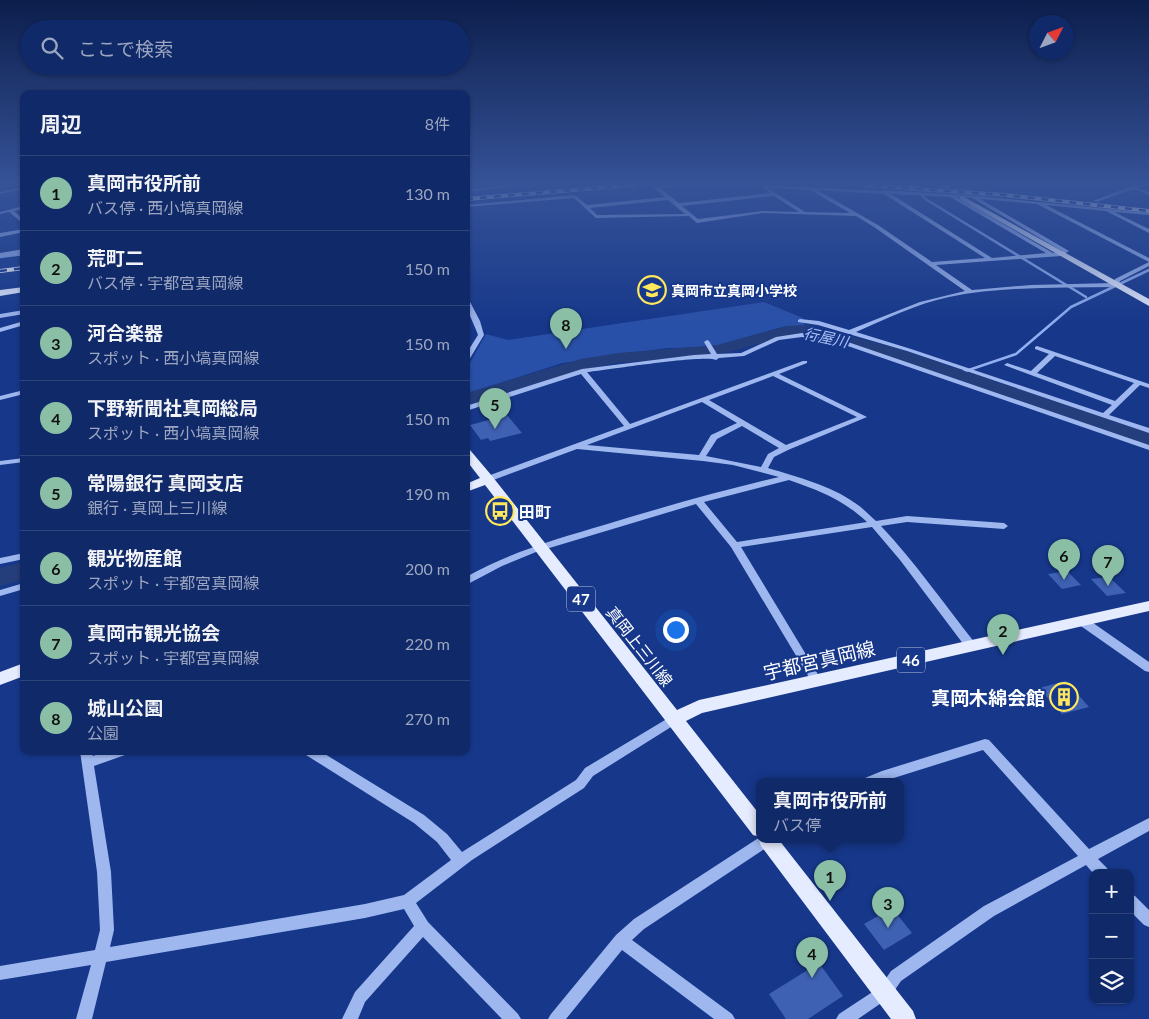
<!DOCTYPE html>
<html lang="ja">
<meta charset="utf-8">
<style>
body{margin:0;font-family:Lato,"Noto Sans JP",sans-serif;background:#1e3571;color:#f1f3f6}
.controls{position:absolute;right:15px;bottom:15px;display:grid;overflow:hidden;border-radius:10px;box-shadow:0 1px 4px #0004}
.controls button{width:45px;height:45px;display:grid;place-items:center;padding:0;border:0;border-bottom:1px solid #30457c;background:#102968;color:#f1f3f6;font:25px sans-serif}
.compass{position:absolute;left:1029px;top:15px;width:45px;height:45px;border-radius:50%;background:#102968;box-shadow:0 1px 4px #0004;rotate:48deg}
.you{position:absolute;left:675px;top:629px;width:18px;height:18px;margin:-12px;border:4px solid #fff;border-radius:50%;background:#1a73e8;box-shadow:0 0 0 8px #1a73e833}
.badge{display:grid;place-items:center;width:32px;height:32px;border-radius:50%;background:#8abfa5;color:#111;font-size:16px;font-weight:700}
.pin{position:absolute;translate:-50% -41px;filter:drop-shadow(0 1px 2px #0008)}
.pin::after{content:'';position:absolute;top:26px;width:18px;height:15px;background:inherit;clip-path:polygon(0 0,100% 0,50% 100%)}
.popup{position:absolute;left:756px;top:778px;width:148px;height:65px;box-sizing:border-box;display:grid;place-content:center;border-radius:10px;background:#102968;filter:drop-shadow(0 1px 4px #0005);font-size:16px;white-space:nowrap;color:#9ca6c0}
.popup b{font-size:19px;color:#f1f3f6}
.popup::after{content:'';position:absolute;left:50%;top:100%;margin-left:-10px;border:10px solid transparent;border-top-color:#102968}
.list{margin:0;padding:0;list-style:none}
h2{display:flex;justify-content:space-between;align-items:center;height:65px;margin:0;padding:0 20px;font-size:21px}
h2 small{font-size:16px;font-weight:400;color:#9ca6c0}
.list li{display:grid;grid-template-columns:32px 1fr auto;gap:15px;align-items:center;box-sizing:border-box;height:75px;padding:0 20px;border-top:1px solid #30457c}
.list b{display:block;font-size:19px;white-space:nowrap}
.list p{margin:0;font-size:16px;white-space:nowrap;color:#9ca6c0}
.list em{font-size:16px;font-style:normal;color:#9ca6c0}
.icon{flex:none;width:28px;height:28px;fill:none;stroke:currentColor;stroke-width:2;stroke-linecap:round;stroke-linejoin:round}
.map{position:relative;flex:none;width:1149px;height:1019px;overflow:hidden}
.search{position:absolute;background:#102968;box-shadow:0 1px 4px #0004;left:20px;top:20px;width:450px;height:55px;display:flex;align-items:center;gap:12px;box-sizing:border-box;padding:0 18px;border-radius:28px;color:#9ca6c0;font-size:19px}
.panel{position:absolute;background:#102968;box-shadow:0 1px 4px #0004;left:20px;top:90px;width:450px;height:665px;border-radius:10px}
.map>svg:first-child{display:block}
</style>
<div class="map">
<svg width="1149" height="1019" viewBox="0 0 1149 1019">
<rect width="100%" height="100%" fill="#16378a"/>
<polygon fill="#2950a8" points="764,302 803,318 805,329 778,328 717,347 667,348 562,363 466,394 466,370 486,334 508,340"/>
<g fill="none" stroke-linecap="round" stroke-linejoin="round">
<g stroke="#91aff1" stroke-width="2.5">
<polyline points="910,185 919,189 921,195 927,200 1086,297"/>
<polyline points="530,186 535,185"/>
<polyline points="0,257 24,254"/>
<polyline points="957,374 1016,354 1071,307 1149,270"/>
</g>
<g fill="#243d7b" fill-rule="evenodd">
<polygon points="808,325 896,348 1149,433 1149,446 884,356 808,335 787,336 718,355 618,363 584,369 466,405 466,393 581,359 618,353 717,345 786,326"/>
<polygon points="24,562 24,579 0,586 0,568"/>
</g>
</g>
<g fill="#3e61b3">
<polygon points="507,415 522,433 490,441 488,438 481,440 470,425"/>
<polygon points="1067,571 1081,585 1062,589 1048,574"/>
<polygon points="1109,577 1126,593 1107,596 1091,579"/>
<polygon points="1066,681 1089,707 1062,714 1039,688"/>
<polygon points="892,908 912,933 884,950 864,924"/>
<polygon points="819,963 843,996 808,1019 786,1019 769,994"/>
</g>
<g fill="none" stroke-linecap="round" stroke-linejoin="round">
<polyline stroke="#39559c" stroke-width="8" stroke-dasharray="8 4" stroke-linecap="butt" points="942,186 962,198"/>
<g fill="#9eb7ef" fill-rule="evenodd">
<polygon points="506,185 526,185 466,192 466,190"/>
<path d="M700,185L660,188L679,203L770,193L760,185L881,191L883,190L979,196L1149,213V215L1114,212L1149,229V233L1106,211L1046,205L1149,258V262L1037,204L980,199L1069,251L1061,256L936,265L972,290L1031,285L1113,283L1115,279L1149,262V266L1120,281L1119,285L1116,287C1060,288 1003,286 949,297C916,304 886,319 856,332L911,349L1103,413L1112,405L1004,365L1007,363L1031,371L1049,354L1035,349V347L1037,346L1149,384V388L1140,385L1109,415L1149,428V433L907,351L818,325L798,322V320L800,319L819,321L849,330L920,302L965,291L874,227L856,216L763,213L697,223L689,216L596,218L574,198L466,207V205L575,195L587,205L665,197L654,188V186H656ZM768,188L810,190L850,213L805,212ZM817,190L884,194L985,258L932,262L878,225ZM891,194L950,197L1046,253L992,258ZM774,196L799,212L763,211L698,219L682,206ZM957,197L972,198L1062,251L1053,253ZM668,200L685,214L597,215L590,208ZM1055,356L1134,383L1115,401L1037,373Z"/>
<polygon points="930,185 952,185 948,188"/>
<polygon points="1134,185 1142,185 1137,188 1149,192 1149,195 1133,189 1097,202 1093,201"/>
<polygon points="24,187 24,189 0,194 0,192"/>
<polygon points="24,206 24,209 14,211 24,220 24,224 9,212 0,214 0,212"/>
<polygon points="24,229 24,232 0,237 0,233"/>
<polygon points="24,249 24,253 0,257 0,253"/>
<path d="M466,298L469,300L480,321L484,335L469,360L466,362V354L478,335C474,323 466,311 466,298Z"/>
<polygon points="24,310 24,314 0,318 0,314"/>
<polygon points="24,321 24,325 0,332 0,328"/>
<path d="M802,333L845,341L1149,445V450L842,344L802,337L779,340L744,356L719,358L716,360C706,354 606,370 587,372L630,424L803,361H807V363L779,374L867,417L788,450L774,457L768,468C797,477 830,485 855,503C863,508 869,515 876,521L907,516L1004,523L1008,526L1004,529L907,522L881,526C915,562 944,604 975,643L976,646L975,649L971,650L967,649L900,560L872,527L741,547L822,681L821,684L817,685L813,684L731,547L696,504L536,552L502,566L466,585V577C510,552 557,539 604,525C663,507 720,491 779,477L733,465L703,461L577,449L488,482L484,479L485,477L624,426L581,374L466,411V406L582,369L694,355L711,354L704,342L707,340L709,341L717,354L741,353L776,337ZM773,376L857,417L786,445L709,400ZM702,402L737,423L711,435L699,455L587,445ZM742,426L779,448L768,454L761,467L706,456L717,439ZM789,480C820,491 842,499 867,522L737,542L704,502Z"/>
<polygon points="24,390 24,394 0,400 0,396"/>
<polygon points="24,458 24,462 0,465 0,461"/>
<polygon points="24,553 24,559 0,564 0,558"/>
<polygon points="24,583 24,589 0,596 0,590"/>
<polygon points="1082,617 1086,618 1149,662 1149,672 1145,671 1078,624 1077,621 1078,618"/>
<polygon points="675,714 679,716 681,719 679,722 593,776 584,788 472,860 416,903 428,922 518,1014 521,1019 502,1019 423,937 365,1002 358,1019 342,1019 355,992 414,926 404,909 365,918 106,962 92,1019 76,1019 91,965 0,980 0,966 95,950 100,930 97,872 80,751 92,751 93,756 106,751 127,751 125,755 94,766 111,872 114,930 110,947 365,904 404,895 451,860 437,842 414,823 306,755 304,751 320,751 424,815 447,834 462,852 576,780 585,768"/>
<polygon points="985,739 989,740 1089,849 1149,818 1149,831 1098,859 1107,868 1109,873 1093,873 1086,865 994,916 901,981 890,997 858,1019 836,1019 839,1014 880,987 891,971 984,906 1078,856 983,750 881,782 863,782 865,778 882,771"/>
<polygon points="760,837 760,840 774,840 772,844 644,929 632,940 732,1014 735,1019 714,1019 622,950 566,1019 548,1019 551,1014 616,935 634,919"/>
<polygon points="1130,894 1135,896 1149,910 1149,927 1144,925 1130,911"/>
</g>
<g fill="#e6ecff" fill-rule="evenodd">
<polygon points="937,185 945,185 945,186 942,188"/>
<polygon points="960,197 964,197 1149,299 1149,306 960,199"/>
<polygon points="24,287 24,292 0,296 0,290"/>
<polygon points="466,449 470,450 492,476 677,710 699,700 1149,601 1149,611 702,713 686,721 760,815 760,840 779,840 913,1011 916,1019 891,1019 761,846 759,840 760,837 753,835 485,485 466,492 466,484 480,478 466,460"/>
<polygon points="24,663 24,676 0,685 0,672"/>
</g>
<defs>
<g id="rail">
<polyline points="860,185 1005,195 1149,211"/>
<polyline points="466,199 634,185"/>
<polyline points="0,271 24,268"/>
</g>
</defs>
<use href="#rail" stroke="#fff" stroke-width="4"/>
<use href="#rail" stroke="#16378a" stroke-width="2.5" stroke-dasharray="7" stroke-linecap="butt"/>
</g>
<linearGradient id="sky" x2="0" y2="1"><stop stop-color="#0c1e4c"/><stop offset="0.56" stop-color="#365398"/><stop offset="1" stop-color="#365398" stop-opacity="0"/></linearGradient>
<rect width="1149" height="328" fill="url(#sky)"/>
<defs>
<symbol id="school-ring" viewBox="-11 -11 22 22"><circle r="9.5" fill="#16378a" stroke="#ffe85c" stroke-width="1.5"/><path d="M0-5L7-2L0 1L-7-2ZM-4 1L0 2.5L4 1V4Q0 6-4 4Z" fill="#ffe85c"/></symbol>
<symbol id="bus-ring" viewBox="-11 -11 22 22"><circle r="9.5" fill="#16378a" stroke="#ffe85c" stroke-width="1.5"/><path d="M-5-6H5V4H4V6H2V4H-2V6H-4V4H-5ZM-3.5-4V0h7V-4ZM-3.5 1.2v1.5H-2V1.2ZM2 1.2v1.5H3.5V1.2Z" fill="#ffe85c"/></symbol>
<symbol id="building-ring" viewBox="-11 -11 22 22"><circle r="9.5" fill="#16378a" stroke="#ffe85c" stroke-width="1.5"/><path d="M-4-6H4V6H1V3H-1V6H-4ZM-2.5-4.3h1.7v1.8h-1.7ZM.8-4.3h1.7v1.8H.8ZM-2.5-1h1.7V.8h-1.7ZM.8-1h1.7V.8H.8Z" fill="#ffe85c"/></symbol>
</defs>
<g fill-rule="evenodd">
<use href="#school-ring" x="636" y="274" width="32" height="32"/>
<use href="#bus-ring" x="484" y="495" width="32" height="32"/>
<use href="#building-ring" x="1048" y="681" width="32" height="32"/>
</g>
<g text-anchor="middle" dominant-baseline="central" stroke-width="4" stroke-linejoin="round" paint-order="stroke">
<g font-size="14" font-weight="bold" fill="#fff" stroke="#16378a" text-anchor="start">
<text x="671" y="290">真岡市立真岡小学校</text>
</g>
<g font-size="15" font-style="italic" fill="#aac1f6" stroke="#16378a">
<text transform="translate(826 337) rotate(12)">行屋川</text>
</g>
<g fill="#16378a" stroke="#b9c3dc" stroke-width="1">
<rect x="567" y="586.5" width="28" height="25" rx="4"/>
<rect x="897" y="647.5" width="28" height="25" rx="4"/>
</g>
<g font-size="15" font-weight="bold" fill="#fff">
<text x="581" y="599">47</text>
<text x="911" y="660">46</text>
</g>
<g font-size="16" font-weight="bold" fill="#fff" stroke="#16378a" text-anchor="start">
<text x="519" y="511">田町</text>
</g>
<g font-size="16" fill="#fff" stroke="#16378a">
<text transform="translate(640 646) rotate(52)">真岡上三川線</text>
</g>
<g font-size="19" fill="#fff" stroke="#16378a">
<text transform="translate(819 660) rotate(-13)">宇都宮真岡線</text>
</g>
<g font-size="19" font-weight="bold" fill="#fff" stroke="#16378a" text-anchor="end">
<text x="1045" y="697">真岡木綿会館</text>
</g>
</g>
</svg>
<div class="controls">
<button>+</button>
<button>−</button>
<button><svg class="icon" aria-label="layers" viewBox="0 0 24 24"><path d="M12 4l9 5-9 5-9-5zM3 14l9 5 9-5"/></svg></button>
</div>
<svg class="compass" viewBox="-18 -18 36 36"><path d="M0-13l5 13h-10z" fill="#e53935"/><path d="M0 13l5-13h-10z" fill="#9ca6c0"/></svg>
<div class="you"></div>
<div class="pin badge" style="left:830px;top:901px">1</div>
<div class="popup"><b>真岡市役所前</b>バス停</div>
<div class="pin badge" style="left:1003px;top:655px">2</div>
<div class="pin badge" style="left:888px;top:928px">3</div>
<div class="pin badge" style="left:812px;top:978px">4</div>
<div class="pin badge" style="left:495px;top:429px">5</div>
<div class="pin badge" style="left:1064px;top:580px">6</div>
<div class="pin badge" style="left:1108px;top:586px">7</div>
<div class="pin badge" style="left:566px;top:349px">8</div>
<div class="search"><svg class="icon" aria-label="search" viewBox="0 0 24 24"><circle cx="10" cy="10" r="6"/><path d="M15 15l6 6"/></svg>ここで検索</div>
<section class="panel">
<h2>周辺<small>8件</small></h2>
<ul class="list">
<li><span class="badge">1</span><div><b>真岡市役所前</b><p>バス停 · 西小塙真岡線</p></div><em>130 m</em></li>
<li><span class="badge">2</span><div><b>荒町二</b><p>バス停 · 宇都宮真岡線</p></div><em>150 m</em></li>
<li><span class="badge">3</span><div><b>河合楽器</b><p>スポット · 西小塙真岡線</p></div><em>150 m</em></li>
<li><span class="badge">4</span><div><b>下野新聞社真岡総局</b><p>スポット · 西小塙真岡線</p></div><em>150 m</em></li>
<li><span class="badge">5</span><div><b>常陽銀行 真岡支店</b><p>銀行 · 真岡上三川線</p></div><em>190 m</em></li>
<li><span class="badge">6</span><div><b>観光物産館</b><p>スポット · 宇都宮真岡線</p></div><em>200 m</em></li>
<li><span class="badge">7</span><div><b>真岡市観光協会</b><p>スポット · 宇都宮真岡線</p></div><em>220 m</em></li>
<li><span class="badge">8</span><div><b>城山公園</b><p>公園</p></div><em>270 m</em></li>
</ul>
</section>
</div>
